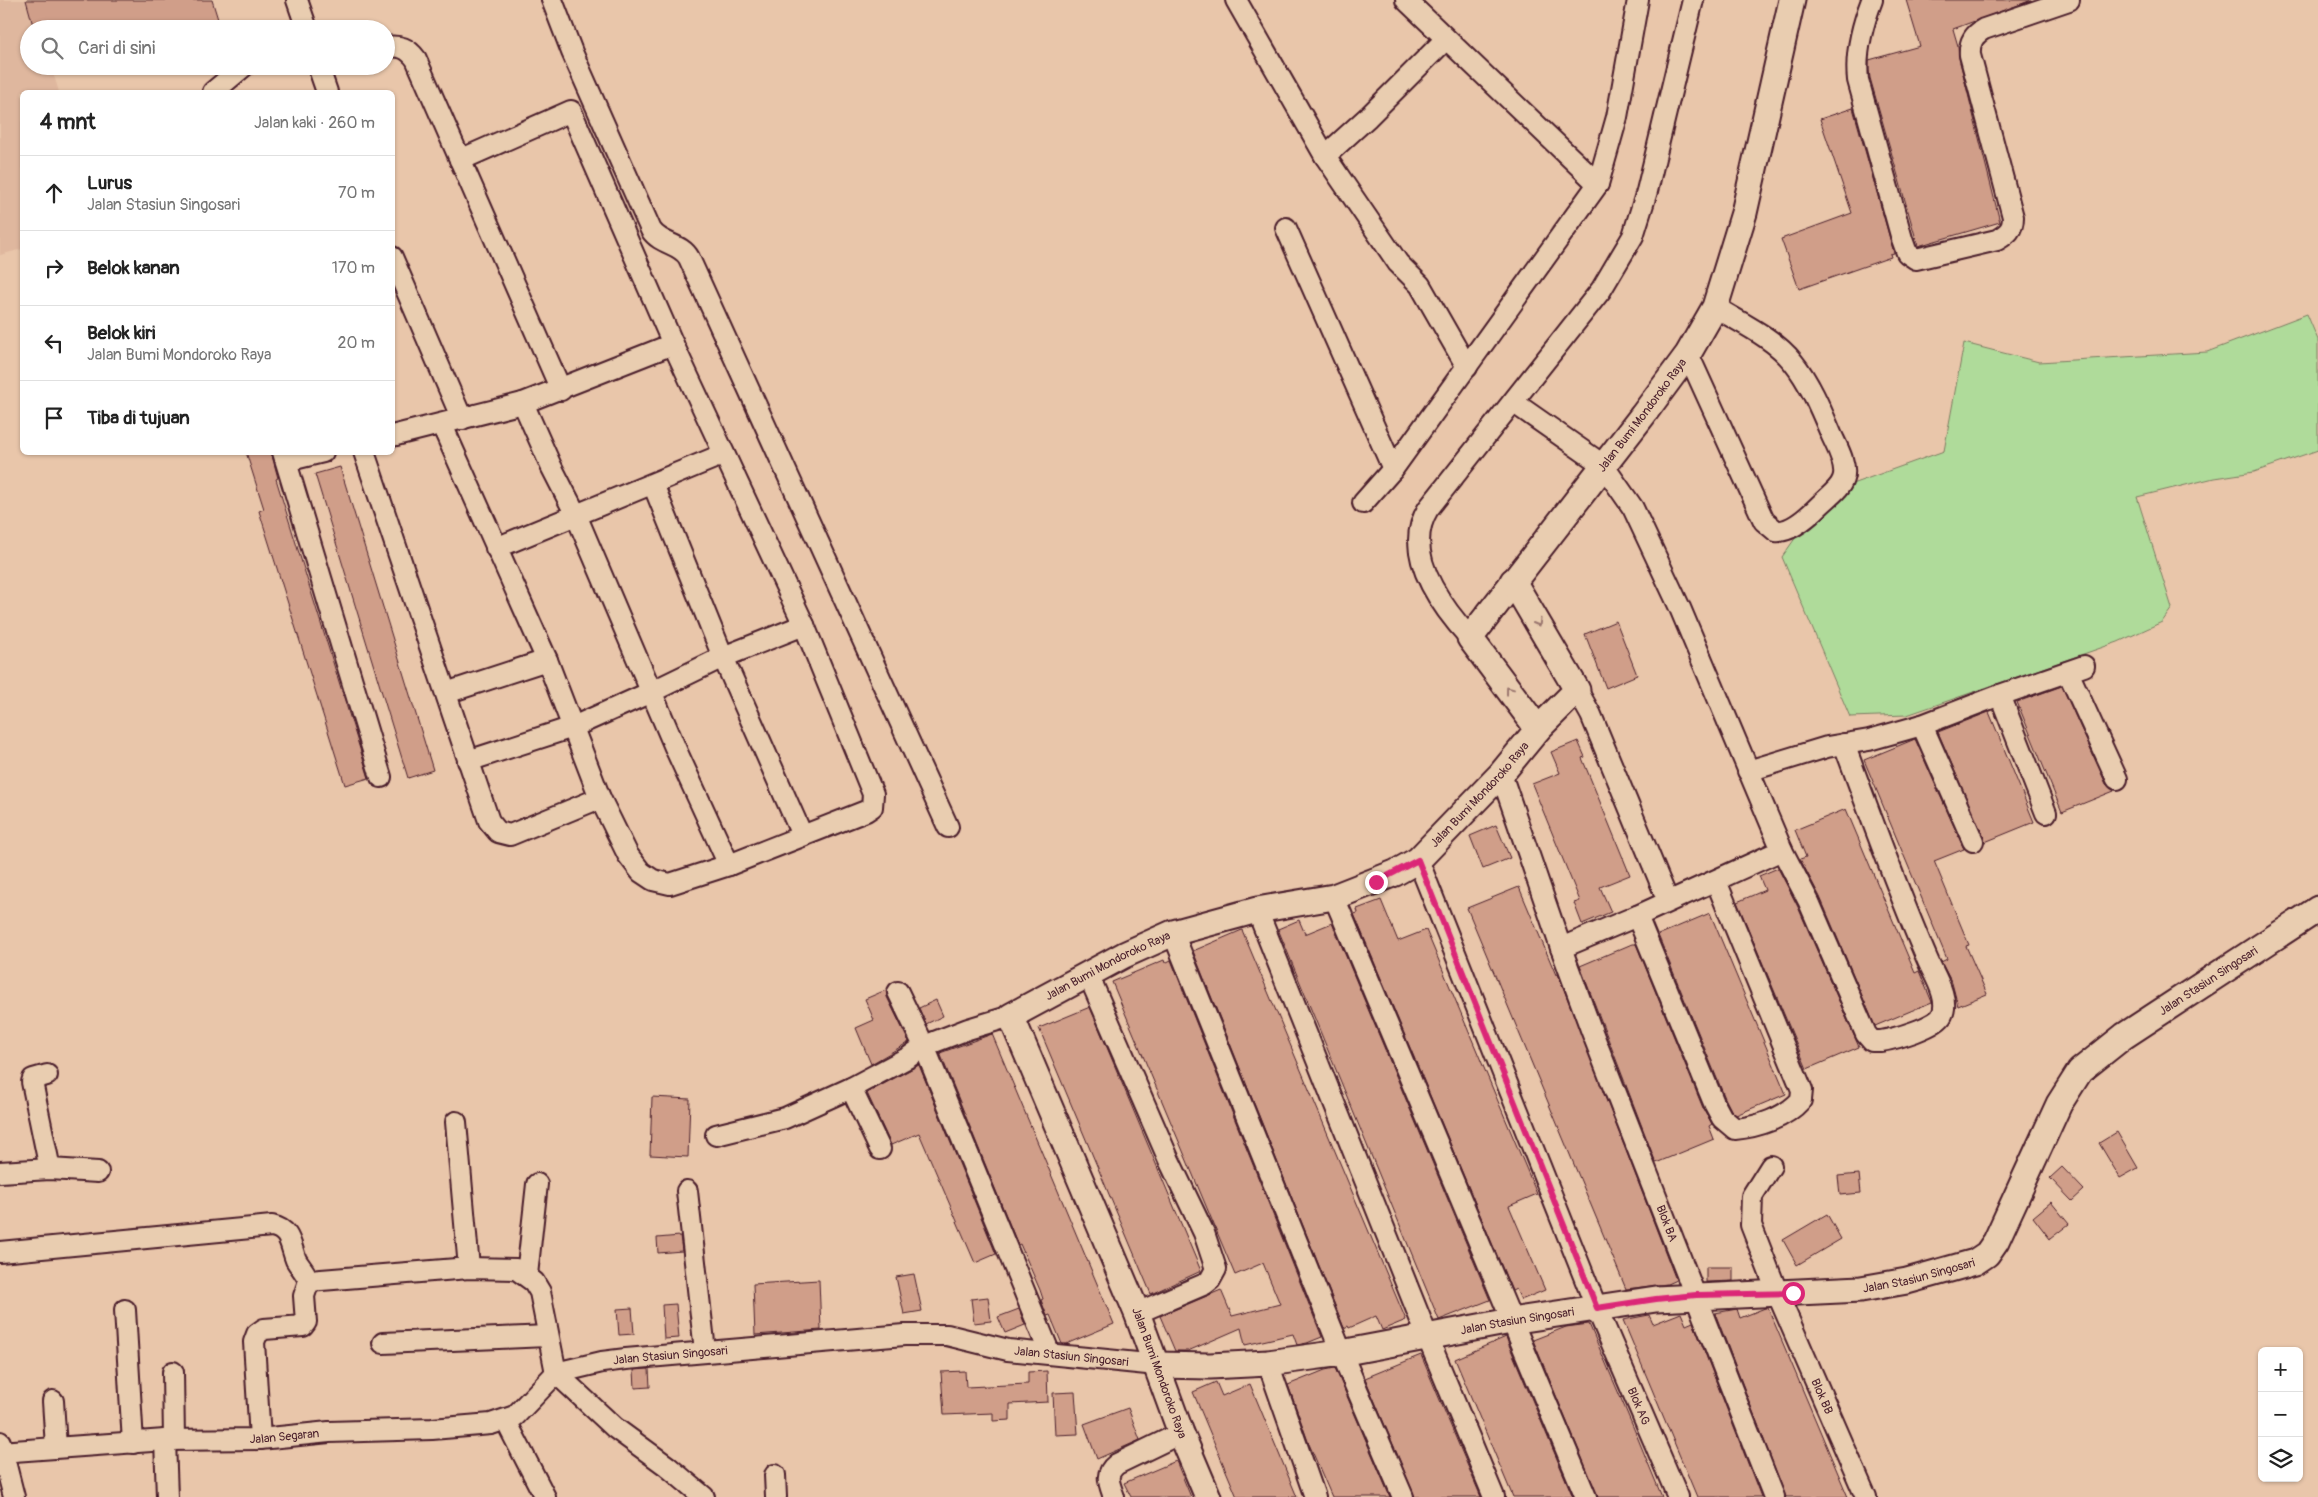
<!DOCTYPE html>
<html lang="id">
<meta charset="utf-8">
<style>
body{margin:0;font-family:Pangolin,sans-serif;background:#f6f6f6;color:#222}
.controls{position:absolute;right:15px;bottom:15px;display:grid;overflow:hidden;border-radius:8px;box-shadow:0 1px 4px #0004}
.controls button{width:45px;height:45px;display:grid;place-items:center;padding:0;border:0;border-bottom:1px solid #e0e0e0;background:#fff;color:#222;font:25px sans-serif}
.stop{position:absolute;width:15px;height:15px;margin:-11px;border:4px solid #db2777;border-radius:50%;background:#fff}
.stop.end{background:#db2777;border-color:#fff;box-shadow:0 1px 5px #0008}
.list{margin:0;padding:0;list-style:none}
h2{display:flex;justify-content:space-between;align-items:center;height:65px;margin:0;padding:0 20px;font-size:21px}
h2 small{font-size:16px;font-weight:400;color:#767676}
.list li{display:grid;grid-template-columns:32px 1fr auto;gap:15px;align-items:center;box-sizing:border-box;height:75px;padding:0 20px;border-top:1px solid #e0e0e0}
.list b{display:block;font-size:19px;white-space:nowrap}
.list p{margin:0;font-size:16px;white-space:nowrap;color:#767676}
.list em{font-size:16px;font-style:normal;color:#767676}
.icon{flex:none;width:28px;height:28px;fill:none;stroke:currentColor;stroke-width:2;stroke-linecap:round;stroke-linejoin:round}
.map{position:relative;flex:none;width:2318px;height:1497px;overflow:hidden}
.search{position:absolute;background:#fff;box-shadow:0 1px 4px #0004;left:20px;top:20px;width:375px;height:55px;display:flex;align-items:center;gap:12px;box-sizing:border-box;padding:0 18px;border-radius:28px;color:#767676;font-size:19px}
.panel{position:absolute;background:#fff;box-shadow:0 1px 4px #0004;left:20px;top:90px;width:375px;height:365px;border-radius:8px}
.map>svg:first-child{display:block}
</style>
<div class="map">
<svg width="2318" height="1497" viewBox="0 0 2318 1497">
<rect width="100%" height="100%" fill="#e9c6aa"/>
<filter id="ink" filterUnits="userSpaceOnUse"><feTurbulence type="fractalNoise" baseFrequency=".02" numOctaves="2"/><feDisplacementMap in="SourceGraphic" scale="10" xChannelSelector="R" yChannelSelector="G"/><feConvolveMatrix kernelMatrix="1 2 1 2 8 2 1 2 1" color-interpolation-filters="sRGB"/></filter>
<g filter="url(#ink)">
<polygon fill="#dfb79e" points="0,0 31,0 40,29 29,29 29,66 51,66 59,92 22,92 22,249 0,255"/>
<polygon fill="#afdb9a" stroke="#7c7d62" points="2307,314 2318,340 2318,450 2254,472 2214,478 2137,497 2172,608 2162,622 2118,642 1907,715 1850,717 1782,557 1810,517 1852,484 1944,451 1964,343 2039,362 2207,352"/>
<g fill="#d09e89" stroke="#4a1f2b">
<polygon points="26,0 212,0 221,29 34,29"/>
<polygon points="1906,0 2032,0 1953,29 1958,46 1959,58 2000,222 1918,246 1870,78 1869,70 1869,60 1920,46"/>
<polygon points="1853,108 1894,253 1890,254 1891,257 1799,289 1781,239 1852,213 1820,119"/>
<polygon points="246,452 271,452 278,478 276,479 369,778 345,785 259,511 264,509"/>
<polygon points="340,467 433,770 408,778 315,474"/>
<polygon points="1616,621 1637,675 1606,688 1585,634"/>
<polygon points="2062,686 2106,784 2114,791 2062,812 2017,702"/>
<polygon points="1989,712 2034,822 1985,842 1938,732"/>
<polygon points="1915,739 1964,849 1934,861 1969,945 1966,946 1987,994 1958,1006 1952,983 1941,962 1947,959 1864,760"/>
<polygon points="1578,741 1585,757 1582,758 1630,875 1600,887 1611,912 1582,924 1574,903 1580,901 1532,784 1560,773 1551,752"/>
<polygon points="1846,809 1915,973 1919,971 1932,1002 1875,1026 1820,897 1800,859 1806,857 1795,830"/>
<polygon points="1496,825 1510,858 1483,869 1470,836"/>
<polygon points="1778,868 1798,907 1859,1047 1807,1069 1737,902 1765,890 1759,876"/>
<polygon points="1519,887 1556,975 1558,974 1676,1280 1667,1284 1626,1289 1467,908"/>
<polygon points="1381,900 1398,941 1426,930 1537,1194 1509,1206 1545,1290 1521,1300 1516,1289 1512,1291 1354,914 1358,913 1357,909"/>
<polygon points="1710,913 1786,1094 1736,1115 1731,1110 1725,1098 1658,935"/>
<polygon points="1299,920 1305,934 1332,923 1490,1300 1439,1320 1278,929"/>
<polygon points="1242,930 1406,1320 1382,1330 1376,1316 1349,1328 1348,1326 1344,1328 1193,951"/>
<polygon points="1632,944 1636,944 1703,1108 1712,1124 1709,1126 1714,1139 1656,1163 1580,966"/>
<polygon points="1164,960 1165,963 1171,960 1322,1337 1307,1343 1297,1345 1293,1334 1245,1345 1241,1328 1188,1351 1175,1351 1160,1316 1221,1290 1232,1316 1280,1304 1263,1263 1235,1275 1112,982"/>
<polygon points="886,990 887,997 909,1042 871,1064 856,1028 874,1020 865,999"/>
<polygon points="936,1000 943,1016 926,1024 919,1008"/>
<polygon points="1090,1007 1201,1271 1151,1294 1039,1028"/>
<polygon points="992,1034 1114,1324 1066,1344 1062,1344 1050,1315 1047,1316 1041,1300 1043,1299 1040,1290 1020,1244 1018,1245 940,1053"/>
<polygon points="919,1065 996,1254 975,1263 919,1133 891,1145 867,1093"/>
<polygon points="652,1097 690,1099 688,1157 650,1155"/>
<polygon points="2117,1132 2138,1168 2120,1178 2099,1143"/>
<polygon points="2062,1167 2084,1190 2072,1201 2050,1178"/>
<polygon points="1859,1174 1861,1193 1840,1195 1838,1176"/>
<polygon points="2051,1202 2069,1224 2050,1239 2033,1217"/>
<polygon points="1827,1214 1841,1239 1797,1265 1783,1240"/>
<polygon points="680,1236 682,1251 658,1253 657,1238"/>
<polygon points="1706,1267 1733,1267 1733,1281 1706,1282"/>
<polygon points="914,1274 922,1311 904,1314 896,1277"/>
<polygon points="819,1280 821,1330 755,1335 753,1284"/>
<polygon points="988,1297 991,1321 974,1323 971,1299"/>
<polygon points="676,1304 679,1338 664,1339 662,1305"/>
<polygon points="632,1308 634,1334 619,1335 617,1309"/>
<polygon points="1765,1308 1768,1308 1848,1497 1786,1497 1715,1313 1737,1309 1740,1318"/>
<polygon points="1019,1309 1025,1325 1005,1333 998,1317"/>
<polygon points="1681,1313 1686,1325 1693,1322 1761,1497 1697,1497 1623,1320 1649,1315 1653,1324"/>
<polygon points="1589,1324 1634,1429 1662,1497 1598,1497 1533,1340 1566,1327"/>
<polygon points="1506,1337 1509,1345 1573,1497 1513,1497 1455,1359"/>
<polygon points="1421,1355 1450,1424 1481,1497 1415,1497 1365,1378"/>
<polygon points="1335,1368 1390,1497 1332,1497 1309,1444 1288,1385 1325,1370"/>
<polygon points="649,1369 650,1387 635,1388 634,1370"/>
<polygon points="965,1371 966,1387 1028,1384 1028,1372 1047,1371 1048,1402 1010,1404 1010,1420 993,1421 993,1413 944,1415 941,1372"/>
<polygon points="1216,1382 1222,1396 1250,1384 1297,1497 1237,1497 1193,1392"/>
<polygon points="1075,1392 1078,1434 1055,1435 1053,1393"/>
<polygon points="1128,1408 1140,1440 1097,1459 1084,1424"/>
<polygon points="1176,1461 1191,1497 1131,1497 1124,1483"/>
</g>
<g fill="none" stroke-linecap="round" stroke-linejoin="round">
<defs>
<g id="minor">
<polyline points="297,0 307,29"/>
<path d="M552,0L572,52L651,230C661,245 681,243 689,258L948,827"/>
<polyline points="1236,0 1325,156 1398,263 1420,285 1467,367"/>
<polyline points="1406,0 1598,184"/>
<path d="M1872,0C1862,26 1855,53 1858,80L1902,239L1907,253L1916,259L1997,240C2007,234 2013,230 2013,217L1970,55C1969,43 1973,35 1984,29L2069,0"/>
<path d="M386,47C400,45 408,48 416,59L561,390"/>
<polyline points="318,66 327,92"/>
<polyline points="213,92 244,66"/>
<polyline points="1325,156 1368,117 1446,39"/>
<polyline points="1286,228 1393,469"/>
<polyline points="392,257 462,419"/>
<path d="M1688,354L1764,521L1776,531C1791,533 1811,514 1821,504C1828,497 1840,489 1843,479C1848,466 1837,447 1832,436C1821,410 1810,383 1793,362C1774,338 1741,323 1715,307"/>
<path d="M1513,402L1603,465L1633,508L1680,608L1782,850L1809,902L1866,1034L1872,1041H1881C1894,1039 1937,1027 1942,1015C1950,999 1934,975 1928,961C1897,890 1871,817 1844,744"/>
<polyline points="523,403 551,466 576,515 677,752 729,865"/>
<polyline points="442,425 547,660 600,798 628,855 641,872 653,880 670,884 729,865 866,811 872,807 873,794 804,625 673,344 571,111 460,160"/>
<polyline points="392,436 523,403 673,344"/>
<polyline points="283,452 381,777"/>
<polyline points="364,452 489,821 498,832 510,835 600,798"/>
<polyline points="286,461 323,452"/>
<polyline points="653,484 723,657 802,835"/>
<polyline points="1363,503 1393,469 1598,184 1617,117 1638,0"/>
<polyline points="496,548 724,454"/>
<path d="M1470,638C1441,606 1401,553 1428,509L1601,290L1633,236L1647,191L1693,0"/>
<polyline points="2068,672 2117,779"/>
<polyline points="1577,690 1591,715 1668,901"/>
<polyline points="446,693 547,660"/>
<polyline points="2000,695 2046,813"/>
<polyline points="1922,725 1973,841"/>
<polyline points="468,761 573,727 651,692 723,657 804,625"/>
<polyline points="1748,771 1827,747 1869,740 1922,725 2000,695 2084,666"/>
<path id="s1" d="M1501,774L1561,948L1592,1032L1774,1497"/>
<path id="s2" d="M1418,860L1597,1309L1678,1497"/>
<polyline points="1334,897 1586,1497"/>
<polyline points="1257,910 1432,1348 1494,1497"/>
<path d="M1637,916L1714,1103L1722,1118L1735,1129C1758,1127 1785,1118 1801,1100L1802,1090L1716,881"/>
<polyline points="1173,933 1344,1359 1403,1497"/>
<polyline points="1561,948 1637,916 1782,850"/>
<polyline points="1088,974 1169,1160 1204,1233 1216,1269 1210,1280 1205,1284 1137,1313"/>
<polyline points="898,992 924,1046 1050,1354"/>
<polyline points="47,1075 33,1079 32,1082 50,1169"/>
<polyline points="851,1088 880,1149"/>
<polyline points="456,1122 469,1268"/>
<polyline points="716,1135 785,1118 851,1088 909,1057 924,1046 968,1029 1011,1016"/>
<path id="s3" d="M1771,1166L1752,1196L1751,1225L1781,1302L1866,1497"/>
<polyline points="0,1172 50,1169 98,1172"/>
<polyline points="687,1191 705,1351"/>
<path d="M0,1252L272,1226C291,1230 290,1245 296,1260C300,1267 306,1273 309,1281L304,1296L306,1322L303,1326L264,1329L257,1334L254,1342L260,1439"/>
<polyline points="527,1275 537,1184"/>
<polyline points="309,1281 469,1268 516,1269 534,1282 540,1292 556,1373 615,1428 667,1466 704,1497"/>
<polyline points="125,1310 133,1443"/>
<polyline points="383,1343 547,1336"/>
<polyline points="1268,1363 1315,1497"/>
<polyline points="173,1372 174,1440"/>
<path id="s4" d="M556,1373L602,1362L626,1359L904,1335H947L1008,1350L1157,1365"/>
<polyline points="53,1401 56,1447"/>
<polyline points="506,1421 545,1497"/>
<polyline points="165,1440 167,1497"/>
<polyline points="0,1442 14,1497"/>
<path id="s5" d="M0,1452L165,1440L260,1439L329,1432L432,1429L491,1424L515,1416L556,1373"/>
<polyline points="775,1475 776,1497"/>
<path d="M1114,1497C1109,1483 1104,1474 1117,1464L1181,1433"/>
</g>
<g id="tertiary">
<path id="s6" d="M1538,729L1470,638L1643,415L1688,354L1715,307L1744,213L1792,0"/>
<path id="s7" d="M1157,1365L1210,1366L1268,1363L1341,1353L1511,1321L1656,1299L1861,1289L1907,1281L1975,1262L1987,1254L1996,1241L2059,1104L2080,1071L2124,1036L2318,909"/>
<path id="s8" d="M1208,1497L1181,1433L1137,1313L1011,1016L1124,955L1173,933L1257,910L1334,897L1395,873L1418,860L1501,774L1538,729L1577,690L1513,581"/>
</g>
</defs>
<use href="#minor" stroke="#4a1f2b" stroke-width="24"/>
<use href="#tertiary" stroke="#4a1f2b" stroke-width="29"/>
<use href="#minor" stroke="#e9cdb0" stroke-width="20"/>
<use href="#tertiary" stroke="#e9cdb0" stroke-width="25"/>
</g>
<defs><path id="oneway-chevron" d="M-2-3.5L2.5 0L-2 3.5" fill="none" stroke-width="1.6" stroke-linecap="round" stroke-linejoin="round" transform="scale(1.25)"/></defs>
<g stroke="#9a766e">
<use href="#oneway-chevron" transform="translate(1538 623) rotate(60)"/>
<use href="#oneway-chevron" transform="translate(1509 690) rotate(-127)"/>
</g>
</g>
<g fill="none" stroke-linecap="round" stroke-linejoin="round" filter="url(#ink)">
<polyline stroke="#db2777" stroke-width="6" points="1376,882 1418,860 1597,1308 1656,1299 1696,1295 1793,1293"/>
</g>
<g text-anchor="middle" dominant-baseline="central" stroke-width="5" stroke-linejoin="round" paint-order="stroke">
<g font-size="12" fill="#4a1f2b" stroke="#e9cdb0">
<text stroke="none"><textPath href="#s6" startOffset="395">Jalan Bumi Mondoroko Raya</textPath></text>
<text stroke="none"><textPath href="#s8" startOffset="1049">Jalan Bumi Mondoroko Raya</textPath></text>
<text stroke="none"><textPath href="#s8" startOffset="629">Jalan Bumi Mondoroko Raya</textPath></text>
<text stroke="none"><textPath href="#s7" startOffset="1204">Jalan Stasiun Singosari</textPath></text>
<text stroke="none"><textPath href="#s1" startOffset="479">Blok BA</textPath></text>
<text stroke="none"><textPath href="#s7" startOffset="769">Jalan Stasiun Singosari</textPath></text>
<text stroke="none"><textPath href="#s7" startOffset="364">Jalan Stasiun Singosari</textPath></text>
<text stroke="none"><textPath href="#s4" startOffset="116">Jalan Stasiun Singosari</textPath></text>
<text stroke="none"><textPath href="#s4" startOffset="520">Jalan Stasiun Singosari</textPath></text>
<text transform="translate(1159 1373) rotate(70)">Jalan Bumi Mondoroko Raya</text>
<text stroke="none"><textPath href="#s3" startOffset="250">Blok BB</textPath></text>
<text stroke="none"><textPath href="#s2" startOffset="589">Blok AG</textPath></text>
<text stroke="none"><textPath href="#s5" startOffset="285">Jalan Segaran</textPath></text>
</g>
</g>
</svg>
<div class="controls">
<button>+</button>
<button>−</button>
<button><svg class="icon" aria-label="layers" viewBox="0 0 24 24"><path d="M12 4l9 5-9 5-9-5zM3 14l9 5 9-5"/></svg></button>
</div>
<div class="stop" style="left:1793px;top:1293px"></div>
<div class="stop end" style="left:1376px;top:882px"></div>
<div class="search"><svg class="icon" aria-label="search" viewBox="0 0 24 24"><circle cx="10" cy="10" r="6"/><path d="M15 15l6 6"/></svg>Cari di sini</div>
<section class="panel">
<h2>4 mnt<small>Jalan kaki · 260 m</small></h2>
<ul class="list">
<li><svg class="icon" aria-label="ahead" viewBox="0 0 24 24"><path d="M12 20V5M6 11l6-6 6 6"/></svg><div><b>Lurus</b><p>Jalan Stasiun Singosari</p></div><em>70 m</em></li>
<li><svg class="icon" aria-label="right" viewBox="0 0 24 24"><path d="M7 20v-9h11M14 6l5 5-5 5"/></svg><div><b>Belok kanan</b></div><em>170 m</em></li>
<li><svg class="icon" aria-label="left" viewBox="0 0 24 24"><path d="M17 20v-9H6M10 6l-5 5 5 5"/></svg><div><b>Belok kiri</b><p>Jalan Bumi Mondoroko Raya</p></div><em>20 m</em></li>
<li><svg class="icon" aria-label="arrive" viewBox="0 0 24 24"><path d="M6 21V4h12l-3 4 3 4H6"/></svg><div><b>Tiba di tujuan</b></div></li>
</ul>
</section>
</div>
